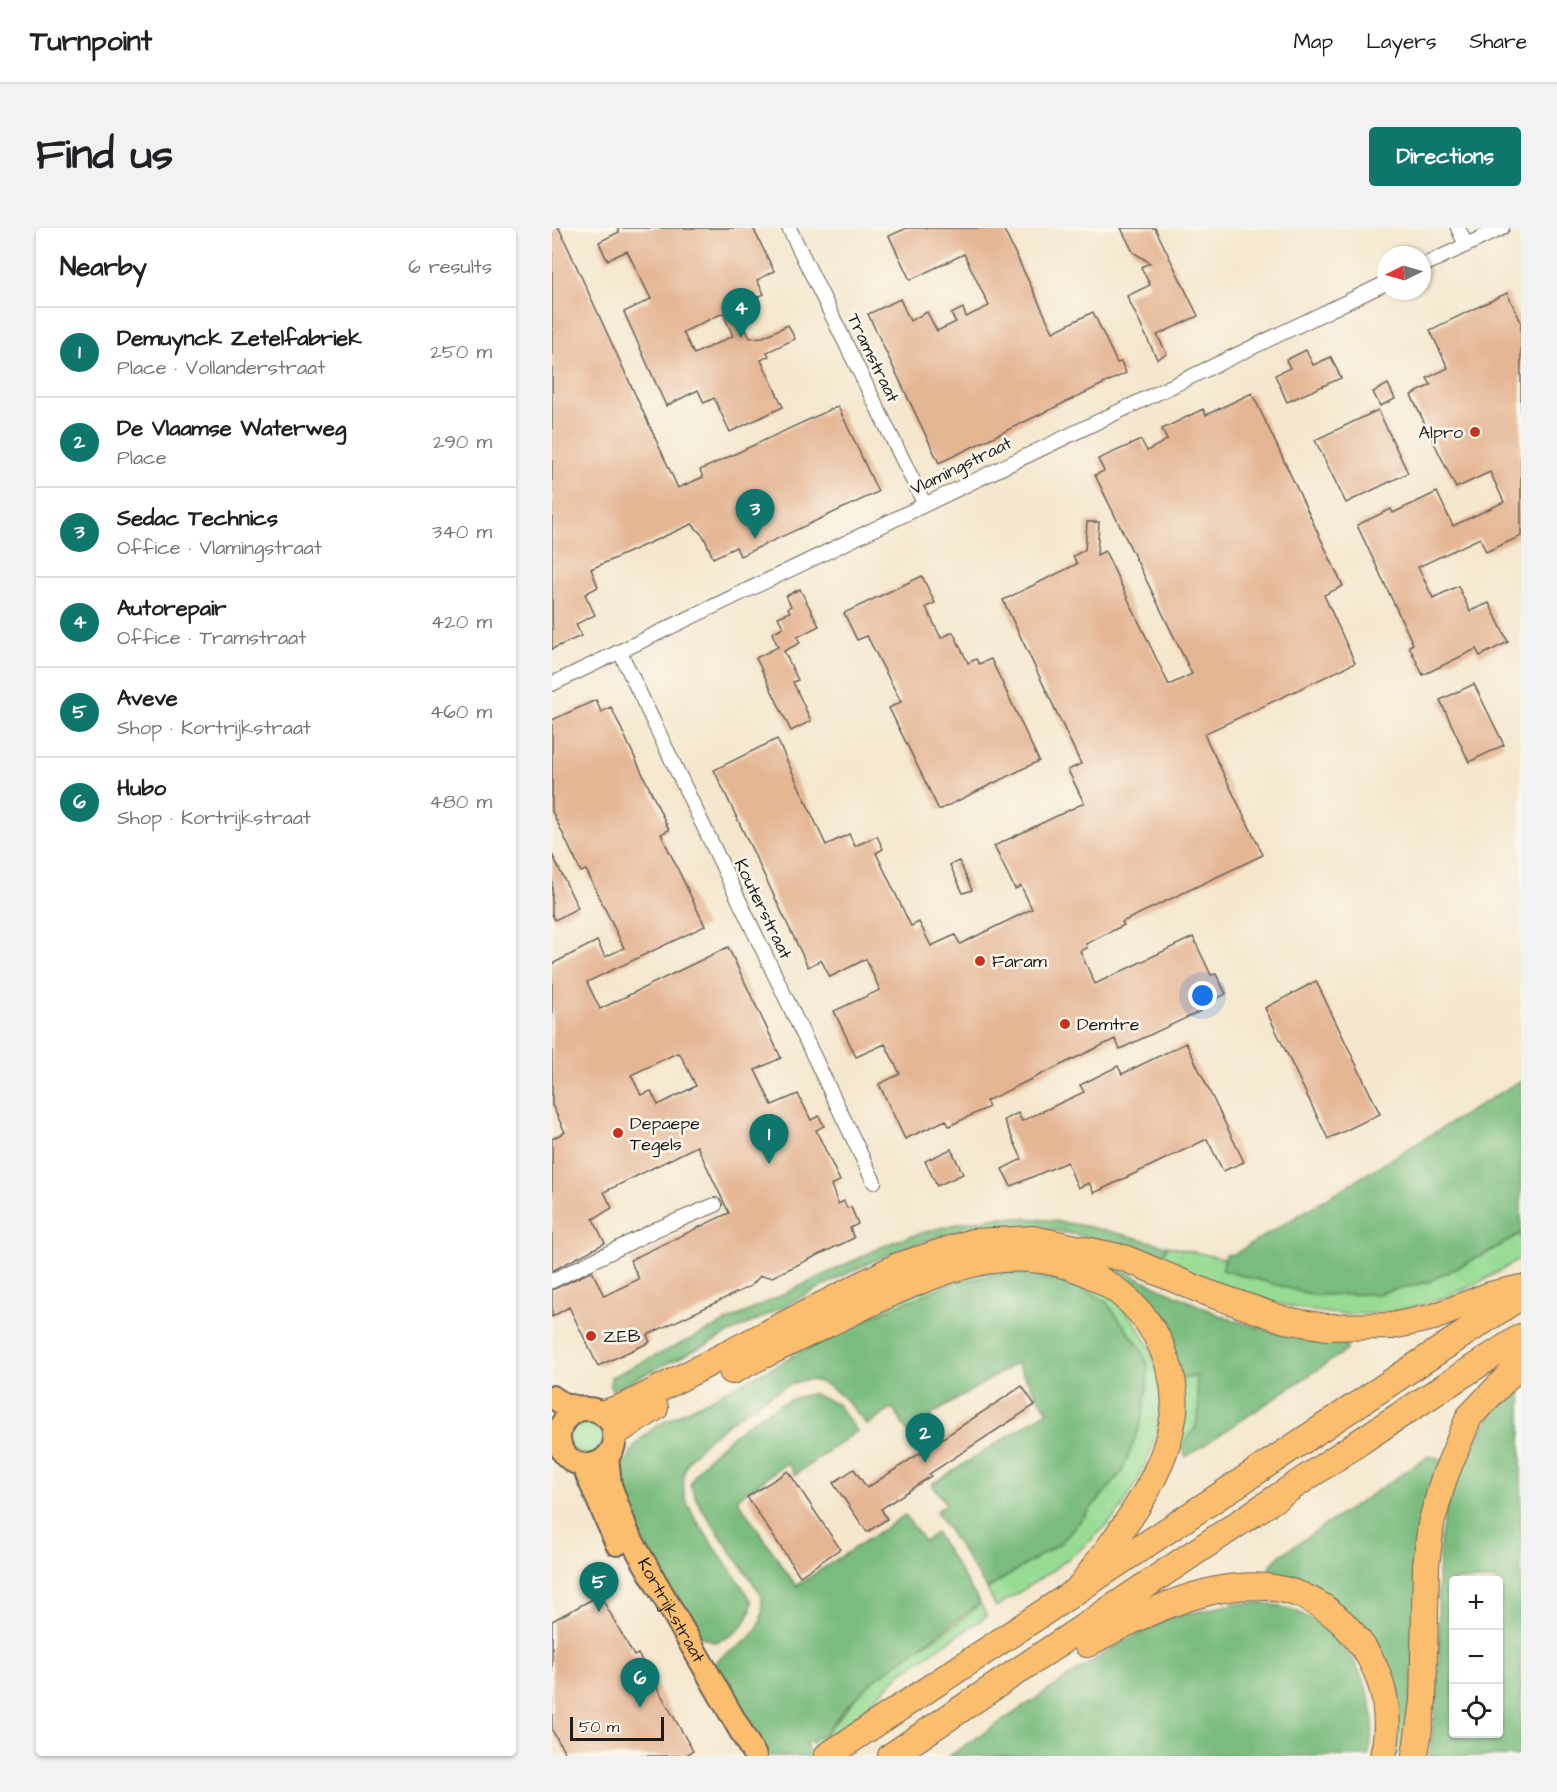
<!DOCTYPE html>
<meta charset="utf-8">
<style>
body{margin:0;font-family:"Architects Daughter",sans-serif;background:#f2f2f2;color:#202124}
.controls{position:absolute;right:18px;bottom:18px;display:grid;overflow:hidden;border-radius:6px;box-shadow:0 2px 4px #0004}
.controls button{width:54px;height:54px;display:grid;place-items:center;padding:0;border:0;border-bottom:2px solid #e0e0e0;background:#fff;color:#202124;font:30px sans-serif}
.compass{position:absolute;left:825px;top:18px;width:54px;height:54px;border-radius:50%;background:#fff;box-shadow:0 2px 4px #0004;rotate:265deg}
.scale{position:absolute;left:18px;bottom:15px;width:94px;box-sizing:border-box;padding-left:6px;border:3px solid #1c1c1c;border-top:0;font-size:16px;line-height:21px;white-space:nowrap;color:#1c1c1c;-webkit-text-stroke:4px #fbf7ec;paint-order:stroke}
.you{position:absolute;left:651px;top:768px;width:21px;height:21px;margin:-15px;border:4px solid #fff;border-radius:50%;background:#1a73e8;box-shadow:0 0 0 9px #1a73e833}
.badge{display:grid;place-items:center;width:39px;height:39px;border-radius:50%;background:#0f766e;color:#fff;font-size:20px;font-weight:700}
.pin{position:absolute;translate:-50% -50px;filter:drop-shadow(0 2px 3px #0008)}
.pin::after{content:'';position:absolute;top:32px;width:21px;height:18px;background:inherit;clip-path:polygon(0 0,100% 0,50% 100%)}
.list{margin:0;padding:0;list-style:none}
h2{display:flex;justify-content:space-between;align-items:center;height:78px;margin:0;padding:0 24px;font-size:26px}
h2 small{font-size:20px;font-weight:400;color:#757577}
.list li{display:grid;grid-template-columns:39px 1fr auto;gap:18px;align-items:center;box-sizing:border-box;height:90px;padding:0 24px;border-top:2px solid #e0e0e0}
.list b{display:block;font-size:22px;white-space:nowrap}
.list p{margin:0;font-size:20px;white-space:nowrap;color:#757577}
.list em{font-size:20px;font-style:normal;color:#757577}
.icon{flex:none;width:33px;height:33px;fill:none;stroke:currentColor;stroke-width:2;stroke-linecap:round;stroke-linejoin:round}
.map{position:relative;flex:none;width:969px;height:1528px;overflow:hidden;border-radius:6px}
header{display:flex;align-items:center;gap:36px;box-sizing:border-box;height:84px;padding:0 30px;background:#fff;border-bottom:2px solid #e0e0e0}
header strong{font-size:28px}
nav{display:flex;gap:33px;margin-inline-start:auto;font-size:21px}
.intro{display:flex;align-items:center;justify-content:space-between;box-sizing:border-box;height:144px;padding:0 36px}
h1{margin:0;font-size:42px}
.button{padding:15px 27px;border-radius:6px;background:#0f766e;color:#fff;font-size:21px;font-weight:700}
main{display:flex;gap:36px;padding:0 36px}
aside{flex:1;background:#fff;border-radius:6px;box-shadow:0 2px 4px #0004}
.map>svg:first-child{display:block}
</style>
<header>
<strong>Turnpoint</strong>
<nav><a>Map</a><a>Layers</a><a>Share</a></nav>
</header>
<div class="intro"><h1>Find us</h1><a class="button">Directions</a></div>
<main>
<aside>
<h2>Nearby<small>6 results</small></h2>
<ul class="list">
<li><span class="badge">1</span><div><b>Demuynck Zetelfabriek</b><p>Place · Vollanderstraat</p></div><em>250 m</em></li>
<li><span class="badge">2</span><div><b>De Vlaamse Waterweg</b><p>Place</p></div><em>290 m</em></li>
<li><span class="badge">3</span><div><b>Sedac Technics</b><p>Office · Vlamingstraat</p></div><em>340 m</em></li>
<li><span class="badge">4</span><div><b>Autorepair</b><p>Office · Tramstraat</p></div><em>420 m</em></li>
<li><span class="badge">5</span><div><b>Aveve</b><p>Shop · Kortrijkstraat</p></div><em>460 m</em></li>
<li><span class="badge">6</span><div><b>Hubo</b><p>Shop · Kortrijkstraat</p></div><em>480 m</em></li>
</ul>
</aside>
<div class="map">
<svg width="969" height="1528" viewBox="0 0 969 1528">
<rect width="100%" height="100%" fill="#fbf7ec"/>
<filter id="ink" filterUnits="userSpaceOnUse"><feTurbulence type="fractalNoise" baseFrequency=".0167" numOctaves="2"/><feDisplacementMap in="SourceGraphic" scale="12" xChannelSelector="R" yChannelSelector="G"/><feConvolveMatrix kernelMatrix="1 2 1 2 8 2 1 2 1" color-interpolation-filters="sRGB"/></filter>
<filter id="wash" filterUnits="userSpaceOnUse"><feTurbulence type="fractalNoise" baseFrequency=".008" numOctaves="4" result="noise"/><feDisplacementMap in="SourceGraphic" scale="24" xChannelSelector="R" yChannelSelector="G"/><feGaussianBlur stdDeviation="1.35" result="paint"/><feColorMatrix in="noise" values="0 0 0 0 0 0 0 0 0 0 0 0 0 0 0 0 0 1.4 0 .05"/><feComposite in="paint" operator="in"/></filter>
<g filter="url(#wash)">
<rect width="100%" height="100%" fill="#f5e7ce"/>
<g fill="#98dc94" stroke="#5a7c58" stroke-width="1.5">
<path d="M969,1005V1030C835,1117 748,1091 610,1034L615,1018L673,1031L671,1042L761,1067L824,1066L876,1054L935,1025Z"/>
<path d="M503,1042C519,1049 553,1060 564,1072C615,1124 621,1177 591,1242C583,1259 573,1278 560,1292C527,1327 485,1353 444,1379L435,1361L510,1314L570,1244L589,1194L595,1159L589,1120L554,1074L528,1058L488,1049L453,1045L398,1056L323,1087L239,1131L240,1123L369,1060L422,1043Z"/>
<polygon points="644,1148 647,1182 644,1199 629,1219 623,1216 629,1151"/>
<circle cx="35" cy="1209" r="18"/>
<path d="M428,1375L435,1388L350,1444L308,1486L264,1522L259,1513C284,1500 299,1472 320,1453C353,1424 398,1406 428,1375Z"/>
</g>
<g fill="#7abc7e" stroke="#4b6c4d" stroke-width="1.5" fill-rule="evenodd">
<polygon points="969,852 969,1005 935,1025 876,1054 824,1066 761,1067 670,1042 674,1026 681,1027"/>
<path d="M452,989C514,991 556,1002 615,1018L610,1034C531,1000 444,987 361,1017C314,1034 270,1059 225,1082C171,1109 116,1135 61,1162L58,1158L59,1149L338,1015C375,1002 412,992 452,989Z"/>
<path d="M466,1017L499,1020L552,1034L669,1088L744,1111L793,1114L795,1122L634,1229L629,1219L644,1199L647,1182L644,1148L629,1151C610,1083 575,1044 504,1030C466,1023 435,1024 397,1035C342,1052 291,1081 240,1107L238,1099C318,1058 374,1028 466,1017Z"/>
<path d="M453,1045L488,1049L528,1058L554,1074L589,1120L596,1138L595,1159L589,1194L570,1244L510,1314L435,1361L384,1284L394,1276L380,1256L496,1183L464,1135L379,1187L383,1196L359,1210L341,1180L315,1197C300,1179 281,1151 254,1152C230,1153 147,1212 136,1234C131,1242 131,1256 132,1266C136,1288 186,1349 200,1374C198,1396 183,1409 162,1414L147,1408C117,1355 72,1298 68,1236L75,1235C79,1217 91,1209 106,1197L323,1087L398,1056Z"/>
<path d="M969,1148V1528H877C882,1493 887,1459 887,1424C887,1376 882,1325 895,1278C908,1229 938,1186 969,1148ZM902,1352H946V1506H902Z"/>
<path d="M261,1166L285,1176L305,1203L243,1247L235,1235L185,1271L244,1358L353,1287L372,1313L384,1305L428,1375L322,1452L291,1482L274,1505L253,1516L261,1528H214L163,1435C169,1426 177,1425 186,1419C208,1405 216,1387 207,1363L149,1280L138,1257C149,1224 227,1167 261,1166Z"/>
<polygon points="877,1228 890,1231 865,1412 853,1528 838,1528 828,1431 718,1352 718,1338 727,1328"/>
<path d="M685,1375C696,1375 707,1374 718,1376C775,1385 819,1438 821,1496C821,1506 818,1518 817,1528H397L556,1423L617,1390Z"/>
</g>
<g id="blocks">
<g fill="#e5b694" fill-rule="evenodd">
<polygon points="0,0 7,0 126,260 151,249 148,242 286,178 326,264 188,328 184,319 161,330 152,309 140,296 39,341 46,359 33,366 43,387 24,396 29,408 0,421"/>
<path d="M66,0H201L222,43L205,52L212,66L180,81L190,103L194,102L198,110L211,109L236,97L243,111L215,124L217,128L209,132L231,179L178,204L162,170L152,175L146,162L114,178L72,84L99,71L75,23L55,32L47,14L67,4ZM171,85L181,108L142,126L131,104Z"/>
<polygon points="355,0 451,0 501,104 541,84 565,135 569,134 574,145 387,235 316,86 348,71 358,93 375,84 385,103 404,94 399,86 411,80 414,89 437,78 412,26 358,52 337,8"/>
<polygon points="569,0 603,0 646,88 605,107 615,126 605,131 575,68 598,57 589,39 598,35 581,24"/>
<polygon points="955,65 969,94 969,308 934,324 928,310 866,339 881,370 906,358 918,383 937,375 956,414 928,428 924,421 871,447 857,418 861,416 805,297 839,281 841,285 885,264 901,298 952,274 938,244 904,260 859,167 879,157 875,150 896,140 878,102"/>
<polygon points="754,122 761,137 779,129 789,150 735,174 723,147 738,140 734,132"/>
<polygon points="836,156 843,171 828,178 821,164"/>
<polygon points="700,165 791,358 772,367 803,435 652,506 711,627 570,694 572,697 534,716 535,720 528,723 543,756 641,709 659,747 664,746 674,766 649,778 651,782 568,821 563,811 434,873 437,879 397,898 394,892 353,911 327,856 348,846 333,816 304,829 282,783 328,762 314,731 278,749 269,732 256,739 162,542 225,511 274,617 297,606 303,618 325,608 331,621 324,625 359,698 367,694 379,718 403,707 408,716 480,681 469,658 463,661 442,618 532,575 516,542 529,536 451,372 525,336 521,328 533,322 535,294 547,294 545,327 553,323 617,457 640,446 543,247 552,243 546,231 589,212 595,223 615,212 610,201 651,181 654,187"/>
<polygon points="826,182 856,245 794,275 763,212"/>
<polygon points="370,348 383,375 374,379 389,410 401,404 416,435 424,431 427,436 439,431 487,533 387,582 337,480 349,474 315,408 305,412 292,385"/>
<polygon points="248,361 267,398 245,409 248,415 232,423 246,452 241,454 259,493 239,503 204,430 226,419 220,405 231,399 226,389 238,384 236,380 239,378 234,368"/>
<polygon points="922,456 952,517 917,534 888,472"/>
<path d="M44,472L49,484L59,479L117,602L109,606L153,698L35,754L48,781L176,719L229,830L203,842L220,877L246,866L259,892L267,888L272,898L264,902L288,953L279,957L286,976L292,973L295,980L299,979L306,996L298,1000L302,1010L220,1049L208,1048L199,1058L95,1107L98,1114L46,1138L17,1079L0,1089V1062L40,1043L52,1068L87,1051L78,1032L177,985L145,918L52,964L60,980L41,991L53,1015L0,1043V911L13,904L0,877V736L45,713L53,729L72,720L34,642L29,644L0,583V492ZM125,825L128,826L144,858L106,877L99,863L89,867L79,847Z"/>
<polygon points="0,626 26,680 3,692 0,686"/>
<polygon points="407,633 420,662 411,665 398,637"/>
<polygon points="764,753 828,886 776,911 713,780"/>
<polygon points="634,815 692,934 671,943 655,911 542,965 537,955 526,960 515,934 459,958 450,941 470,931 452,892 466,885 470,893 532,864 528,857 566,838 570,846"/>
<polygon points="399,921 411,946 385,958 373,933"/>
<polygon points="470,1158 483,1177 377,1246 379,1248 329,1281 335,1291 315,1304 281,1255 302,1241 315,1260"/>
<polygon points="236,1243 288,1321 248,1348 195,1269"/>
<polygon points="48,1367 82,1428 86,1426 141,1523 133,1528 15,1528 0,1502 0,1393"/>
</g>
</g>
</g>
<g filter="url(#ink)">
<use href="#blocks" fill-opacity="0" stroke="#68635a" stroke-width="1.5"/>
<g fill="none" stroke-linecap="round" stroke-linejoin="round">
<defs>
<g id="minor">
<polyline points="237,0 372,275"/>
<polyline points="906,0 914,17"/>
<polyline points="870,38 950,0"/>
<polyline points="68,424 322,954"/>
<polyline points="0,456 834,55"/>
<polyline points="0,1053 105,1001 163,977"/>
</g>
<g id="primary">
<polyline points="0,1169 13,1177 30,1180"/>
<circle cx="35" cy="1209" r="28"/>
<path id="s1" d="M55,1229L58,1257L76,1306L203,1528"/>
<polyline points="31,1237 65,1316"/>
</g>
<g id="motorway">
<path d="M180,1143C219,1123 259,1104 298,1085C341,1064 386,1042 434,1033C511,1020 590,1057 615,1133C622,1153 625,1176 620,1196C607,1260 564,1309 527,1360"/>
<polyline points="52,1185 76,1177 346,1038 420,1014 481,1011 572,1030 653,1064 733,1092 774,1099 840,1098 882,1089 938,1067 969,1060"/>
<polyline points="63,1205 103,1180"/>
<path d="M535,1416C625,1367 737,1314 811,1419C833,1450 840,1492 831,1528"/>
<polyline points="275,1528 969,1068"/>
<polyline points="339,1528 833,1197 969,1109"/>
<polyline points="863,1528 871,1473 874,1337 879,1296 892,1250 917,1189 969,1135"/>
</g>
</defs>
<use href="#minor" stroke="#68635a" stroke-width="16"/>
<use href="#primary" stroke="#68635a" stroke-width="26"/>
<use href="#motorway" stroke="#68635a" stroke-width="28"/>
<use href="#minor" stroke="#fff" stroke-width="14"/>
<use href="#primary" stroke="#fbbd6e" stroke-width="22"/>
<use href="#motorway" stroke="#fbbd6e" stroke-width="26"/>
</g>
</g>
<g fill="#c8321e" stroke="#fbf7ec" stroke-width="2">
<circle cx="923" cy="204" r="6"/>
<circle cx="428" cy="733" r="6"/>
<circle cx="513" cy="796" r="6"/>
<circle cx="66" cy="905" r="6"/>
<circle cx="39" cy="1108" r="6"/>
</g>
<g text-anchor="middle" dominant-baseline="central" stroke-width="5" stroke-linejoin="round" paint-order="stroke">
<g font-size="18" fill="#1c1c1c" stroke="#fbf7ec">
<text transform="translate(321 130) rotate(64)">Tramstraat</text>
<text transform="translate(409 238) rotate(-26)">Vlamingstraat</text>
<text transform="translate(211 681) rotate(64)">Kouterstraat</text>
<text stroke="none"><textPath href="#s1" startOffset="168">Kortrijkstraat</textPath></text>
</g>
<g font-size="18" fill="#1c1c1c" stroke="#fbf7ec" text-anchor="start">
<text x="911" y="204" text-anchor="end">Alpro</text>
<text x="440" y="733">Faram</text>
<text x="525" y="796">Demtre</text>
<text x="78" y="895">Depaepe<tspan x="78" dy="21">Tegels</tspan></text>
<text x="51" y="1108">ZEB</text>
</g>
</g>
</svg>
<div class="controls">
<button>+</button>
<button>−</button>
<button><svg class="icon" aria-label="locate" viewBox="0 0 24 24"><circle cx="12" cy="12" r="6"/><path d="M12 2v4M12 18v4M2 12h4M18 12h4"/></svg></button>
</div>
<svg class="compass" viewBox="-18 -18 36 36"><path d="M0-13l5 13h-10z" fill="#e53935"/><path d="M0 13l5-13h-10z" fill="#757577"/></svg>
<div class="scale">50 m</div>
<div class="you"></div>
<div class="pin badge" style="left:217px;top:936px">1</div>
<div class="pin badge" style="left:373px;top:1235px">2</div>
<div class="pin badge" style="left:203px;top:311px">3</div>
<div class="pin badge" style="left:189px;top:110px">4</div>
<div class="pin badge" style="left:47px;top:1384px">5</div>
<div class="pin badge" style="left:88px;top:1480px">6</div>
</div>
</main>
